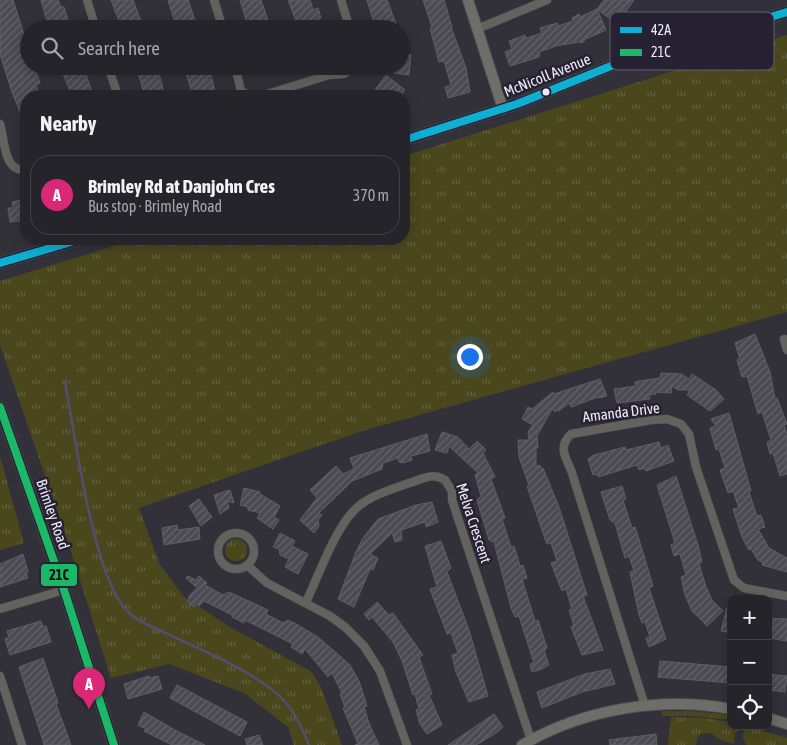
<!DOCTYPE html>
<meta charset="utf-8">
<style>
body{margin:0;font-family:"Asap Condensed",sans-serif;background:#323037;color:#f1f3f6}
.controls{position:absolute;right:15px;bottom:15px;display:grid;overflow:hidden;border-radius:10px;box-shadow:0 2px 12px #0003}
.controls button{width:45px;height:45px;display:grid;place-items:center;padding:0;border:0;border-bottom:1px solid #424147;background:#26242b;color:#f1f3f6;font:25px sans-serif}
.you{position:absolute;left:469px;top:356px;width:18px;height:18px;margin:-12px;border:4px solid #fff;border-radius:50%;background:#1a73e8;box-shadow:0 0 0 8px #1a73e833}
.badge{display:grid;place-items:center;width:32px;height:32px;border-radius:50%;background:#db2777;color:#fff;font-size:16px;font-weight:700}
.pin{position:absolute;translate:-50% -41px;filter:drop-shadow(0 1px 2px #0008)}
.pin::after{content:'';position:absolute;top:26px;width:18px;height:15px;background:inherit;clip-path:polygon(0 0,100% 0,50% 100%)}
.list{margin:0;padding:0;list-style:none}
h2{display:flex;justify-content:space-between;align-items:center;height:65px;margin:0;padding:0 20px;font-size:21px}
h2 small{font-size:16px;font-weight:400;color:#a4a4a9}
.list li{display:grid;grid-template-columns:32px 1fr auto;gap:15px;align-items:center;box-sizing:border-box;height:80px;margin:0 10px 10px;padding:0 10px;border:1px solid #424147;border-radius:20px}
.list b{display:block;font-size:19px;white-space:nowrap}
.list p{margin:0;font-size:16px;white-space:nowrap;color:#a4a4a9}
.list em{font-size:16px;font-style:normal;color:#a4a4a9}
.icon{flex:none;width:28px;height:28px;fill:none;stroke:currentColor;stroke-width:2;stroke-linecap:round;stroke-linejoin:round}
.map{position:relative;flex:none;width:787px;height:745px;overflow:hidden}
.search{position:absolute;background:#26242b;box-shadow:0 2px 12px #0003;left:20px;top:20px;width:390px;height:55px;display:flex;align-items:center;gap:12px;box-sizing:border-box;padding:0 18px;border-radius:28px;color:#a4a4a9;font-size:19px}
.panel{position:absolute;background:#26242b;box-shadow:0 2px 12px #0003;left:20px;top:90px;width:390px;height:155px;border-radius:20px}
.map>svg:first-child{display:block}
</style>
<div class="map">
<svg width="787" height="745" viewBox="0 0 787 745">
<defs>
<pattern id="grass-tufts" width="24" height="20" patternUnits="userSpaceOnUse" patternTransform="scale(1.25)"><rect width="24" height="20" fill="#4a471d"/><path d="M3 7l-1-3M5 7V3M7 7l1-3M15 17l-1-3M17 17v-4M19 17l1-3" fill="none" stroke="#64623f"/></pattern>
<pattern id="building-hatch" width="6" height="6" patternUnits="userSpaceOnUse" patternTransform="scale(1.25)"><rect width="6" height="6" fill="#4b4951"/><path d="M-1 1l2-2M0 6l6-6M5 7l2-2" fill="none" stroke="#65636b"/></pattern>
</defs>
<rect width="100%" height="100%" fill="#323039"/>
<g fill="url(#grass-tufts)">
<polygon points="787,35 787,312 362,431 139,508 159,563 183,596 228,626 312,672 321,687 342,745 294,745 288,727 244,693 169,664 111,678 65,533 0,345 0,281 137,239 404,239 404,156"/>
<polygon points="0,456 24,543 0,550"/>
<circle cx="236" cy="550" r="11"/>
<polygon points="662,711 691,711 731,715 731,720 695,716 662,716"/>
<polygon points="671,717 703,718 731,722 731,726 740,726 738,732 735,732 734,744 718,739 712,733 701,734 697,738 696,745 668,745"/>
<polygon points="746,726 787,738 787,745 747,745 742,737"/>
</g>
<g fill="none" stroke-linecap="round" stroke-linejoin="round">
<path stroke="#574b74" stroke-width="2.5" d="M65,382C75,434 93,578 128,612C140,624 159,629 174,637C204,651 265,677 285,702C296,714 303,730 309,745"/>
</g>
<g fill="url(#building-hatch)" stroke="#5f5d65">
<polygon points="0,0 13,0 29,50 29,66 34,66 40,83 36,85 40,96 26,96 26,127 12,92 0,54"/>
<polygon points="41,0 58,0 61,7 64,7 71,29 49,29"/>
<polygon points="111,0 133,0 144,29 122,29"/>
<polygon points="168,0 188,0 196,23 193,24 194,29 177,29"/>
<polygon points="240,0 261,0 271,29 234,29 247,23"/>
<polygon points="288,0 310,0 313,10 318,8 321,18 316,20 319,29 299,29"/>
<polygon points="367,0 387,0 398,29 376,29"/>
<polygon points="423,0 444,0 452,27 451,27 466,68 470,92 448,98 445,87 451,85 444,61 439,62 430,28 432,27"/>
<polygon points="604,0 634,0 617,24 597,9"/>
<polygon points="597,9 606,30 586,39 582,43 578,42 556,46 539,52 540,56 536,58 510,66 505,52 512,49 509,41 525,35 526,38 542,33 540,28 557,23 558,26 573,21 572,18 579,14 580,17"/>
<polygon points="401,54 411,55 409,75 394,73 395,66 401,66"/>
<polygon points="60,66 83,66 92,92 89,93 90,96 72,96"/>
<polygon points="136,66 157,66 165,96 145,96"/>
<polygon points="190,66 209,66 215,92 208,96 193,96 186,73 192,71"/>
<polygon points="386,75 405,90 400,96 383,96 375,90"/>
<polygon points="22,200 23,206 26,206 26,220 10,222 8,208 13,208 12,202"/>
<polygon points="755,334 770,372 775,399 777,398 787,424 784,425 787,434 787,474 780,476 773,453 770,454 767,442 771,440 762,412 758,414 747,376 742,377 737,360 740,359 735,343"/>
<polygon points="661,373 681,374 689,379 692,374 716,390 724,399 710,411 687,395 690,390 678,390 672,386 671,393 655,392 656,394 649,395 650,399 617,403 614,389 636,386 635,382 639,381 660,378"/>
<polygon points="600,379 607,396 599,398 598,397 571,407 569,403 559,411 557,410 555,412 552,409 537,436 538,448 536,448 536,467 540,465 541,469 543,468 559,507 587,595 583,596 603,650 582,655 571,627 574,626 569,610 572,609 566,589 562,591 551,563 557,561 551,543 547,544 546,542 527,486 529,485 519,457 518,440 529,440 528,432 533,425 522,419 528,407 532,409 553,392 554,394"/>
<polygon points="729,413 751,491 749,492 757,516 761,515 765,527 758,529 769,548 787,558 787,572 762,565 763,563 758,560 751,549 749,550 742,537 733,509 739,508 733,491 728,493 720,470 725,468 719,449 716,450 710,428 716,426 711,419"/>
<polygon points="442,432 458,437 469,449 477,441 486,450 483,453 495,477 491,479 505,518 502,519 511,547 514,546 520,566 523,565 527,578 522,579 535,621 538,620 547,648 544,650 549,665 542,669 532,672 530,664 534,663 519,616 515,617 511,608 494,542 489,540 477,500 481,496 475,475 478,473 449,446 447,453 435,450"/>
<polygon points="427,434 430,451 411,456 412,460 403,463 399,462 398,458 383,463 382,469 352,481 319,513 322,515 318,520 319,526 314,533 300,520 317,498 310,490 336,466 343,474 354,469 350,458"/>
<polygon points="659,442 661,448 668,445 674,461 646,471 645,468 639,470 637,465 598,477 597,474 593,475 588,459 594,455 625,447 626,450"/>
<polygon points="676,476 698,545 702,562 699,563 700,567 706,587 712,600 723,611 707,626 692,611 685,595 681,577 686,575 680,554 674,556 671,545 675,543 657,485"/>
<polygon points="622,486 626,499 623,500 632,528 635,527 638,536 653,586 649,588 666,639 649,647 646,638 650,637 645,622 642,623 639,615 630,572 634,571 629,556 625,558 615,523 610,520 601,492"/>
<polygon points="244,488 260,492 260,494 280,506 274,517 279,520 273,529 257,518 260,513 248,510 248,507 240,505"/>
<polygon points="230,490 234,503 227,501 229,508 220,514 214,495"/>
<polygon points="199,499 212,517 201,526 189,506"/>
<polygon points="432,502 438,522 426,527 425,522 401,530 402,540 395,542 392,533 370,554 378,558 373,570 370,569 354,607 338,599 356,552 363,538 378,519 416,505"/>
<polygon points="177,525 178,530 199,527 200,539 164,545 162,528"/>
<polygon points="280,533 295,541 292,546 308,554 298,574 285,567 289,559 280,555 279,549 273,547"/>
<polygon points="441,541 451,568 447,572 469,630 488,696 469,702 456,672 452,655 458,653 451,633 447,634 430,589 437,587 425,546"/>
<polygon points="23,554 28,572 26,572 28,578 0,587 0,564"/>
<polygon points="188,576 196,580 199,576 207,583 205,585 223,595 229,592 268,610 266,614 283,623 288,620 298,625 318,637 340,656 350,665 359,681 367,706 364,707 369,723 379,745 355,745 358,744 343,708 345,707 340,694 342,693 332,673 328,677 305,649 302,654 291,647 293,644 245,620 244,623 232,617 232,615 204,601 199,606 197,604 194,607 187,602 190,598 188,597 197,588 186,578"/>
<polygon points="377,602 389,615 393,613 423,655 419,657 432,694 429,695 442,725 427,734 420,724 416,710 419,709 415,694 413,695 402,661 393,642 372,617 369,620 364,614"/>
<polygon points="728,603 731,603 731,633 721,631"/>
<polygon points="769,618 787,619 787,641 768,638"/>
<polygon points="41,621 43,627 46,626 51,642 10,655 5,639 9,637 7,631"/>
<polygon points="43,658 58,703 56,704 71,745 44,745 42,738 19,667"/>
<polygon points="660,661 731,667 731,683 658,677"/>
<polygon points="610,669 615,684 582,692 542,708 537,692 585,674"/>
<polygon points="768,674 787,676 785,692 768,690"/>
<polygon points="149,676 150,678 158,676 162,689 128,699 124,684"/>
<polygon points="177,685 247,722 240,736 170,698"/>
<polygon points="144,712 175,730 205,745 172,745 144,731 146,729 138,725"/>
<polygon points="494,714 503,727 496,733 476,745 448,745"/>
<polygon points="656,734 657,745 610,745 609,740"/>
<polygon points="259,735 263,745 247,745 245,739"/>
</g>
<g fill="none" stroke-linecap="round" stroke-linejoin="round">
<defs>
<g id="street">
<polyline points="87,0 96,29"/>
<polyline points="214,0 223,29"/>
<polyline points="341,0 350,29"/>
<polyline points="477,29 547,0"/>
<polyline points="108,66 118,96"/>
<polyline points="235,66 241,91 250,96"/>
<polyline points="261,96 329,75 344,74 355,66"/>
<path d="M0,124C5,140 3,172 26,170"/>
<polyline points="784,339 787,350"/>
<circle cx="236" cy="551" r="18"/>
<polyline points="247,565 267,583 330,616 345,627 364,646 380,671 407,745"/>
<path d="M306,602C319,575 337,522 360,505C374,494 393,489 409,483C423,479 431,472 445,480L452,491V500L531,740"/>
<polyline points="0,609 64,590"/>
<polyline points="0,676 22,745"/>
<path d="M645,706L571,470C565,456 558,447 571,434L651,420L667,419L681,424L689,434L696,467L734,580L744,588L787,596"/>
</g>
<g id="secondary">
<polyline points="468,0 503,109"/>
<polyline points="404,140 517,104 611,66 787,12"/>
<polyline points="0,263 81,239"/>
<polyline points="0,407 64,590 114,745"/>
<polyline points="768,718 787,724"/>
<path d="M522,745C584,709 661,696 731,709"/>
</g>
</defs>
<use href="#street" stroke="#514f57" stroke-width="9"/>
<use href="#secondary" stroke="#514f57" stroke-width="12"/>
<use href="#street" stroke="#63635e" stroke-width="8"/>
<use href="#secondary" stroke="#6e6e68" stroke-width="10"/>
<defs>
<g id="bus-1">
<polyline points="404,140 517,104 611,66 787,12"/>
<polyline points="0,263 81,239"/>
</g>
<polyline id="bus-2" points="0,407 64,590 114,745"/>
</defs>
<use href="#bus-1" stroke="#272233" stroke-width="11"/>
<use href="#bus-2" stroke="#272233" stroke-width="11"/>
<use href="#bus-1" stroke="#0dafd3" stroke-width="8"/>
<use href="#bus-2" stroke="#1ab867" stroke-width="8"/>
</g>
<circle fill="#eeebf7" stroke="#272233" stroke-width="2" cx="546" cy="92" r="4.5"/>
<g text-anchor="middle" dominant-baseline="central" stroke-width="5" stroke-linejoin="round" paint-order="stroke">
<g font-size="15" fill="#eeebf7" stroke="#272233">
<text transform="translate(547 75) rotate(-22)">McNicoll Avenue</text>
<text transform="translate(621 412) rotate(-7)">Amanda Drive</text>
<text transform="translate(53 514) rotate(71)">Brimley Road</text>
<text transform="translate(474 523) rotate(72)">Melva Crescent</text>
</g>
</g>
<rect x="610" y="12" width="164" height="58" rx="8" fill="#272233" stroke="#635e6e" stroke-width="1"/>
<rect x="620" y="27" width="22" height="6" fill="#0dafd3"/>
<rect x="620" y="49" width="22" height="7" fill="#1ab867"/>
<g font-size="14" fill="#eeebf7">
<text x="651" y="35">42A</text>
<text x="651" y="57">21C</text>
</g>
<rect stroke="#272233" stroke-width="2" x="40" y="563" width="38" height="24" rx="5" fill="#1ab867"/>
<g font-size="14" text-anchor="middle" font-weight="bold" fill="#111">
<text x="59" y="580">21C</text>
</g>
</svg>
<div class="controls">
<button>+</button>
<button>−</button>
<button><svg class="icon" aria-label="locate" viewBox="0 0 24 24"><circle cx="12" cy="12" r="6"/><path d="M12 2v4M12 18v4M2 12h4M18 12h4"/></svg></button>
</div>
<div class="you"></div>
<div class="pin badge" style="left:89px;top:709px">A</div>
<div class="search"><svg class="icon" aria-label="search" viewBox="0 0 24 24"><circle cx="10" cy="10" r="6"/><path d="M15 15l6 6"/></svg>Search here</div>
<section class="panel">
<h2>Nearby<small></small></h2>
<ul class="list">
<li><span class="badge">A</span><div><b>Brimley Rd at Danjohn Cres</b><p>Bus stop · Brimley Road</p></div><em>370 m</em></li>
</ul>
</section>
</div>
